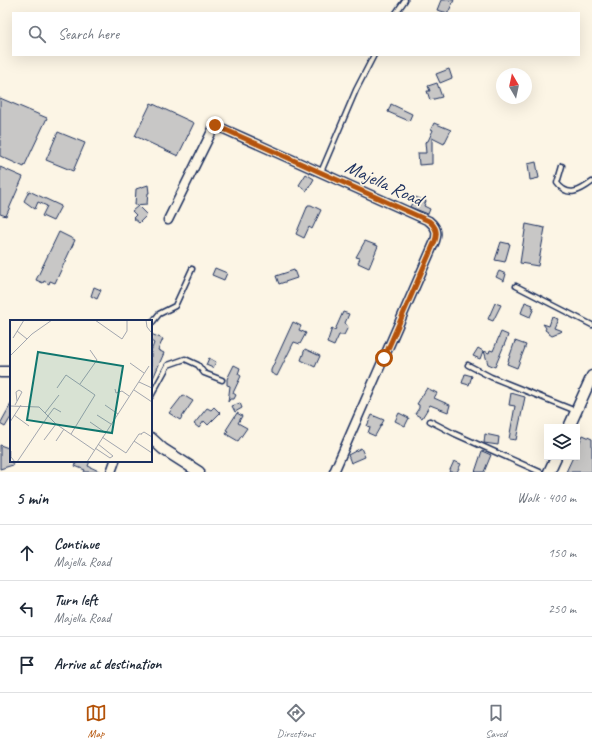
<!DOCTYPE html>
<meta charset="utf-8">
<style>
body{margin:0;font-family:Caveat,sans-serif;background:#f2f2f3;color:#1f2937}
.controls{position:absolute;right:12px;bottom:12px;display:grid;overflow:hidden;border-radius:0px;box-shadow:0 4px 16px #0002}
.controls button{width:36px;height:36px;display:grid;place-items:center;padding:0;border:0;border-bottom:1px solid #e0e1e3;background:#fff;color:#1f2937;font:20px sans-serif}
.compass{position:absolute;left:496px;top:68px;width:36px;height:36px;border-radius:50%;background:#fff;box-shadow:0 4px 16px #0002;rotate:351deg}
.stop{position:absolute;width:12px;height:12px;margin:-9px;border:3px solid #b45309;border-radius:50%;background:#fff}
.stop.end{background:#b45309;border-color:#fff;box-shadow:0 1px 4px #0008}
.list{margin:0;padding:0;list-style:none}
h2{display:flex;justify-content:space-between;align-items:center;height:52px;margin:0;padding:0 16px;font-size:17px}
h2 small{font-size:13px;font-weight:400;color:#747a83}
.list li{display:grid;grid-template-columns:26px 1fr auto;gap:12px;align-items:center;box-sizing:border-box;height:56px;padding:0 16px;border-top:1px solid #e0e1e3}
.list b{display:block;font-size:15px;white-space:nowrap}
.list p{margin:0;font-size:13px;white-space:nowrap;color:#747a83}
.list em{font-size:13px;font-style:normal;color:#747a83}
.icon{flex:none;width:22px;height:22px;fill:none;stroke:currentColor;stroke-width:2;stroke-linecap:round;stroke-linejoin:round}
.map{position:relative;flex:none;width:592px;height:472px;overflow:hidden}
.search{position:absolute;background:#fff;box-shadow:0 4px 16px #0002;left:12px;right:12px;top:12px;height:44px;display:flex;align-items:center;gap:10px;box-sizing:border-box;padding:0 14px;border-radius:0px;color:#747a83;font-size:15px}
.sheet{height:220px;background:#fff}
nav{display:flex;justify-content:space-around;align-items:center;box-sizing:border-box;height:56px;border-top:1px solid #e0e1e3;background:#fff;font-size:11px;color:#747a83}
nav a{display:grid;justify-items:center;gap:2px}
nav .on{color:#b45309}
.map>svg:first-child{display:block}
</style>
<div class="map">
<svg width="592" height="472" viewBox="0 0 592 472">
<rect width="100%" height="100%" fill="#fcf5e5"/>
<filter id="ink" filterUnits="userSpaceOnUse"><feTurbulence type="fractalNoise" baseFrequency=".025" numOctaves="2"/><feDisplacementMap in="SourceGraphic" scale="8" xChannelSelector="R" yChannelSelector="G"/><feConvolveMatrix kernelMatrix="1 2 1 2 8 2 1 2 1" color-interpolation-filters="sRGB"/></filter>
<g filter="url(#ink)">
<g fill="#c8c7c6" stroke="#1b2f5e">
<polygon points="441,0 454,0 448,13 437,10"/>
<polygon points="449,69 452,78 440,83 436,74"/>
<polygon points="437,83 442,97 430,100 427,91 430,91 428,86"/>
<polygon points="0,98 47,118 24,167 0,156"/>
<polygon points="151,103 194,123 178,156 135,136"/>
<polygon points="391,104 412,114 409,121 388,112"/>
<polygon points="434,123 451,130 444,144 432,138 432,164 419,165 418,153 426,153 425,142 428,141 433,130 431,129"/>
<polygon points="58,132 85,143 73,171 46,160"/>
<polygon points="536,162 539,178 530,180 528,164"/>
<polygon points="0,167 23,177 6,216 0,214"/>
<polygon points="306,174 314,179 307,191 299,185"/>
<polygon points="148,185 149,193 148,193 147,204 135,205 136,189"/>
<polygon points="29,191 61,206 53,221 42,216 47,206 38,202 35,209 24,201"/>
<polygon points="415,197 426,201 424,206 430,209 428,214 410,207"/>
<polygon points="308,205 311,205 321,210 312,229 309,227 304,238 296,234"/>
<polygon points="138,206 147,215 139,223 133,218 136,215 132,211"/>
<polygon points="526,224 545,228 538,266 520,263"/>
<polygon points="59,232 75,240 55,283 50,281 49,284 44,281 43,283 36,280"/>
<polygon points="365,241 378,246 369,268 358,263 360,258 356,257"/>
<polygon points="501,242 510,244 505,262 495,260"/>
<polygon points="215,268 227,273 224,280 212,275"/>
<polygon points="294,270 297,278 279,284 276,276"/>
<polygon points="499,271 506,274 504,281 496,277"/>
<polygon points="94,287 101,290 97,299 91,296"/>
<polygon points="525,302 533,305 532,307 534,308 530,317 521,313"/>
<polygon points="495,303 501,305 493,321 488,319"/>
<polygon points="343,312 349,314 345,323 348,327 344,335 339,335 334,346 327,343 332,328 335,330"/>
<polygon points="552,317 558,319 554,328 562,331 552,335 545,330 546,328 543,324 549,326"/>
<polygon points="293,322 301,326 299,330 306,333 300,344 294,342 277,376 271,373 271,370"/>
<polygon points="501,332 508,335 507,338 495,367 488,364 484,351 489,353 490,350 493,351"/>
<polygon points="151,334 163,339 158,350 164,353 151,383 151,351 154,343 151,341"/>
<polygon points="515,341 526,345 517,368 507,364"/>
<polygon points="478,348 483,351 480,359 473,356"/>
<polygon points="305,349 320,356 315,367 301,360"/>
<polygon points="209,358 216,362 213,368 206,365"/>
<polygon points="234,365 240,368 238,374 241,376 233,393 236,395 234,399 230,399 228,402 230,386 227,385 227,379"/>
<polygon points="465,374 472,376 469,385 462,383"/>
<polygon points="427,388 437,393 434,398 450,405 448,412 430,405 422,418 415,414 419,408 419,405 417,404"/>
<polygon points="511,393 525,397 516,440 509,439 515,406 509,405"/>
<polygon points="183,395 193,401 180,420 169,413"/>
<polygon points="240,403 242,408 235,412 232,406"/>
<polygon points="11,404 11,417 5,427 0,424"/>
<polygon points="214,407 220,413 208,425 204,421 199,428 194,424 207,408 211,410"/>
<polygon points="237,413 242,416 238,423 247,428 238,441 226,434 228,431 226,430"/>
<polygon points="399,413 409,418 405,426 395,421"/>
<polygon points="372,415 384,420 375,436 368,433 370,427 367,426"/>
<polygon points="485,434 499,437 498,445 484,443"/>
<polygon points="583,435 592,439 592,472 566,472 573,457 577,457 577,448"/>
<polygon points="0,445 11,449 11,461 13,465 0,469"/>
<polygon points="361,448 365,457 351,463 348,455"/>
<polygon points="482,451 491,455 484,472 475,472"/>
<polygon points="77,461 90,461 88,466 101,472 84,472 85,470 75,466"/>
<polygon points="454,461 461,464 457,472 449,472"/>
</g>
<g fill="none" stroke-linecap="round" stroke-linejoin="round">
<defs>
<g id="service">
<polyline points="396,13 405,0"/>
<path d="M562,166L557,183C568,198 580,191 592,182"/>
<polyline points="321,172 356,90 374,55"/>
<polyline points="516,286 592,325"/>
<polyline points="151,324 159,314 175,306 192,269"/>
<polyline points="468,365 491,377 576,411"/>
<polyline points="151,396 168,365 185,359 198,365 204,373 222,380"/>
<polyline points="430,421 455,434 540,472"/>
</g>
<g id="minor">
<path d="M168,220L215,125L429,221C436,227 438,232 435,241L334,472"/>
<polyline points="111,472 115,461"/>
</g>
<g id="tertiary">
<polyline points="0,372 11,372"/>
<polyline points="569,427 592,376"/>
<polyline points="151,438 163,449 199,472"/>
<polyline points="549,472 556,457"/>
</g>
</defs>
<use href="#service" stroke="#1b2f5e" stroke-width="7"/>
<use href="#minor" stroke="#1b2f5e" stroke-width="11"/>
<use href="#tertiary" stroke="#1b2f5e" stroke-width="13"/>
<use href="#service" stroke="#fcf5e5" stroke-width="4"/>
<use href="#minor" stroke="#fcf5e5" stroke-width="8"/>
<use href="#tertiary" stroke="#fcf5e5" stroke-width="10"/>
</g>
</g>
<g fill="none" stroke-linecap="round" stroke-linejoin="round" filter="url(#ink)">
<path stroke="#b45309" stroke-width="5" d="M215,125L429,221C436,227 438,232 435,241L384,358"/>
</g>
<g text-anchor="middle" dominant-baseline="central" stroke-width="3.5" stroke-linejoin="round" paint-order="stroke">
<g font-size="19" fill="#1b2f5e" stroke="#fcf5e5">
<text transform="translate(384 183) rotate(25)">Majella Road</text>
</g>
</g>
<g transform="translate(10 320)">
<rect width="142" height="142" fill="#fcf5e5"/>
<path fill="none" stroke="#a2a6af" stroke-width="1" d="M85,0L112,19L117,11V0M136,0L137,7L141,12M7,11L17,19M3,18L14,0M0,36L22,14L42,0M120,43L134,53M129,62L142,68M70,64L87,40L80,30M47,68L56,55L85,75L61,114M105,69L106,73L112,71L119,76M124,70L142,82M5,85L12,72L9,70L6,72L7,81M95,85L108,94M0,86L29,87L46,104L84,130M35,93L49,75M4,95L19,106M87,95L101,104M38,96L44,88L51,92M0,102L11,85M80,102L96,113M131,114L134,112L142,117M92,117L116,133L129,114H132M34,120L46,104M46,121L54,109M124,121L142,133M85,128L100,138L103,136L88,124M1,131V137L5,142M7,142L38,96M77,142L139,46"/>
<path fill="#0f766e" fill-opacity="0.15" stroke="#0f766e" stroke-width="2" d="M28,32L113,46L102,113L17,100Z"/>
<rect width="142" height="142" fill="none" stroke="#1b2f5e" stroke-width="2"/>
</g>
</svg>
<div class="controls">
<button><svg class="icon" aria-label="layers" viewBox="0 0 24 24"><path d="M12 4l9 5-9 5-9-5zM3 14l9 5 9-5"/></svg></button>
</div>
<svg class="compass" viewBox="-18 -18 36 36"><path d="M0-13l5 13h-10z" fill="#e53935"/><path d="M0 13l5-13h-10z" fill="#747a83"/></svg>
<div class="stop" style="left:384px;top:358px"></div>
<div class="stop end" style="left:215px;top:125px"></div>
<div class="search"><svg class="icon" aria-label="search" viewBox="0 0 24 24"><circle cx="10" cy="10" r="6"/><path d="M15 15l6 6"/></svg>Search here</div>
</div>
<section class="sheet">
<h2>5 min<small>Walk · 400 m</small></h2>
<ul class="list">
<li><svg class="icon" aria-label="ahead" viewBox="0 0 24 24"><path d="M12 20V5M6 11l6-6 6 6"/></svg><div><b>Continue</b><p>Majella Road</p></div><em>150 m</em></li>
<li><svg class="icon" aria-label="left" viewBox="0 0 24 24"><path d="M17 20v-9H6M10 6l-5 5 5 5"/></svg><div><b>Turn left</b><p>Majella Road</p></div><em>250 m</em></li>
<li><svg class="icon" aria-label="arrive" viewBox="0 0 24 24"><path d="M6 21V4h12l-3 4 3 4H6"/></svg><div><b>Arrive at destination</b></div></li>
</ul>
</section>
<nav>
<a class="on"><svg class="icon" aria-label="map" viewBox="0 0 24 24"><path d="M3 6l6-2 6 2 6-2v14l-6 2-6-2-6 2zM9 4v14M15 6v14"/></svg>Map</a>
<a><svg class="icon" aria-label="directions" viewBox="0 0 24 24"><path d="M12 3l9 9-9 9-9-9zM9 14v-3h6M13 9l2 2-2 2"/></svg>Directions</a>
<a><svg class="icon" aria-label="saved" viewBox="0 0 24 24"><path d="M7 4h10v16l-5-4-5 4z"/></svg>Saved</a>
</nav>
